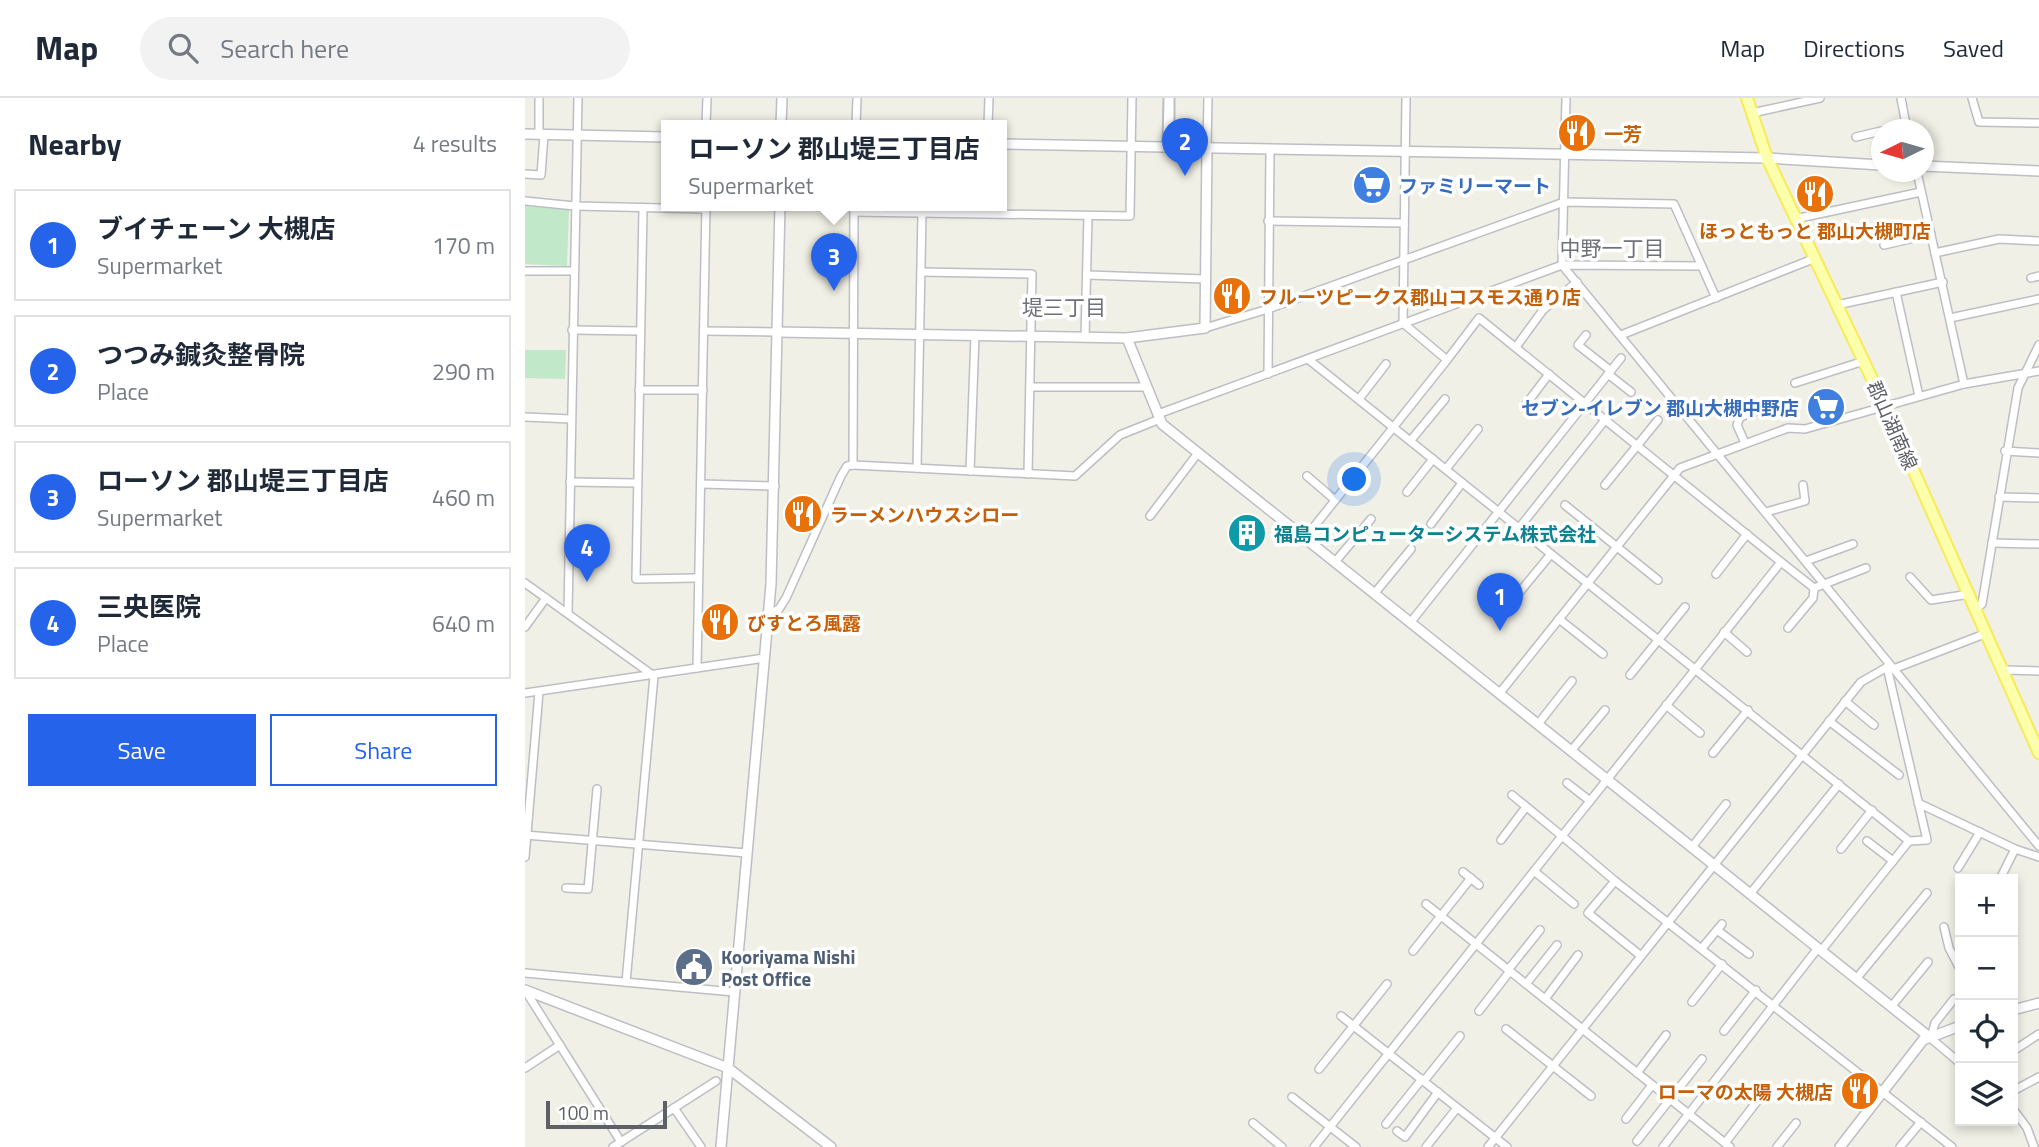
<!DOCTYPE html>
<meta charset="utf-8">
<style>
body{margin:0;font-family:"Titillium Web","Noto Sans JP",sans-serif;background:#f2f2f3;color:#1f2937}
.controls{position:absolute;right:21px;bottom:21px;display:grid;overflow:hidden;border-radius:0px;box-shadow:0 4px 10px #0003}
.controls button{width:63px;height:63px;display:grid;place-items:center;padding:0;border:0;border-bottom:2px solid #e0e1e3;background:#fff;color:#1f2937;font:35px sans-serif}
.compass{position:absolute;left:1346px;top:21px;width:63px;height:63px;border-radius:50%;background:#fff;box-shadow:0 4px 10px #0003;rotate:265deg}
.scale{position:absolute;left:21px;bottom:18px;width:121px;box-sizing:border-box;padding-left:7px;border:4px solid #5d6067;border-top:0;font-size:19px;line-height:24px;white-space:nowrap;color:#5d6067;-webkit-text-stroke:5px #fff;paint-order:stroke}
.you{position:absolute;left:830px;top:382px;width:24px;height:24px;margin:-18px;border:5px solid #fff;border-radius:50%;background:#1a73e8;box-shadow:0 0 0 10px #1a73e833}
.badge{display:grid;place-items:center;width:46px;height:46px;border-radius:50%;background:#2563eb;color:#fff;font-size:23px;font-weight:700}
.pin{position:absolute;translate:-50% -58px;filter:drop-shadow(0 2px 4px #0008)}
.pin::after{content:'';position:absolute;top:37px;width:24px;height:21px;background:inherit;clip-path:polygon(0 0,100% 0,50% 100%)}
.popup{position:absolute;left:136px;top:22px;width:346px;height:91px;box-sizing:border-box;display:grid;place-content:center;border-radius:0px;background:#fff;filter:drop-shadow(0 2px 5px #0005);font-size:23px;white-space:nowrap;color:#747a83}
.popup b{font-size:26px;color:#1f2937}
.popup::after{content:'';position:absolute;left:50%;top:100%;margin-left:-14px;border:14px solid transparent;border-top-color:#fff}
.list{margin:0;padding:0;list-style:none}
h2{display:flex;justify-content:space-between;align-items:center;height:91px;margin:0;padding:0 28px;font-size:30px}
h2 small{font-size:23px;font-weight:400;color:#747a83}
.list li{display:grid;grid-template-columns:46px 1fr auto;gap:21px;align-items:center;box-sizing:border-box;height:112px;margin:0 14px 14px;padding:0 14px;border:2px solid #e0e1e3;border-radius:0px}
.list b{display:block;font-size:26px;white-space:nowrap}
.list p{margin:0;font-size:23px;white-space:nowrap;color:#747a83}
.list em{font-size:23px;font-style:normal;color:#747a83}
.actions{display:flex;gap:14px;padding:21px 28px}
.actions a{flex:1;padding:16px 0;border:2px solid #2563eb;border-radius:0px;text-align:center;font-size:24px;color:#2563eb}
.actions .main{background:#2563eb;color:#fff}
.icon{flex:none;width:38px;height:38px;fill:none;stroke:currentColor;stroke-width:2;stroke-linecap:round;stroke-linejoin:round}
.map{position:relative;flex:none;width:1514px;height:1049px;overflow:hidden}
header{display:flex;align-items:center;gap:42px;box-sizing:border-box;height:98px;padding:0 35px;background:#fff;border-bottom:2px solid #e0e1e3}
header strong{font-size:33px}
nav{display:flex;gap:38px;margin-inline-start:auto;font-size:24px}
.search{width:490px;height:63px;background:#f2f2f3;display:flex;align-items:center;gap:18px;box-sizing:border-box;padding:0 24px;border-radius:38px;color:#747a83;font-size:26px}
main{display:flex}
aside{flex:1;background:#fff}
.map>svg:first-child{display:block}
</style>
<header>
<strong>Map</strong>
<div class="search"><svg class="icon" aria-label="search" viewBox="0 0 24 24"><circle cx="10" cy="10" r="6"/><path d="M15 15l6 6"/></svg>Search here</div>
<nav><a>Map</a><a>Directions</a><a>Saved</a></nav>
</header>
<main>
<aside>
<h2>Nearby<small>4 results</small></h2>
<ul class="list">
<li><span class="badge">1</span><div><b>ブイチェーン 大槻店</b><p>Supermarket</p></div><em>170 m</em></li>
<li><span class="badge">2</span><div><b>つつみ鍼灸整骨院</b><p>Place</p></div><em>290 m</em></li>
<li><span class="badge">3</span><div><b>ローソン 郡山堤三丁目店</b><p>Supermarket</p></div><em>460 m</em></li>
<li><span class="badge">4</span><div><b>三央医院</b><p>Place</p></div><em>640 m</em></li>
</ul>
<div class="actions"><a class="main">Save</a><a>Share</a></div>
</aside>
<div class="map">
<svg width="1514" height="1049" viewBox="0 0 1514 1049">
<rect width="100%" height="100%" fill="#f0f0e6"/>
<g fill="#c1e9c9">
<polygon points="0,108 44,112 42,168 0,166"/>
<polygon points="0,252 41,252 40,281 0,280"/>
</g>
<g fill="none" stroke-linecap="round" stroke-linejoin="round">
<defs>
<g id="pedestrian">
<polyline points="641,43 642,0"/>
<polyline points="646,43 646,0"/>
</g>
<g id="minor">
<polyline points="14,0 14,36"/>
<polyline points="881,0 878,225 922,262 954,220 1256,464 1037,738 987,697"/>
<polyline points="1041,0 1037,167 1514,748"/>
<polyline points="1376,0 1382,32"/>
<polyline points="1447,0 1454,24 1514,25"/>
<polyline points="1227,15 1295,0"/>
<polyline points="181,27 182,0"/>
<polyline points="331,27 332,0"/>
<polyline points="463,27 464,0"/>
<polyline points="1364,32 1381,27"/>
<polyline points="1331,39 1356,33"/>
<polyline points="682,49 683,0"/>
<polyline points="1392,74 1439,286"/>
<polyline points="0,76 16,77 19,37"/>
<polyline points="0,103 50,108 181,111"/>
<polyline points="118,111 111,481 173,480"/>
<polyline points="329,114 605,118 607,0"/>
<polyline points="1270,121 1396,94"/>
<polyline points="743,123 879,125"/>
<polyline points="1359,147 1406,136"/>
<polyline points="1410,155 1474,141 1514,143"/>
<polyline points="0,173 48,173"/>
<polyline points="396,174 507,176 503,376"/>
<polyline points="562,177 680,181"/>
<polyline points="1506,180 1514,178"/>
<polyline points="1371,194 1394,298"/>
<polyline points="1312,207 1418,184"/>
<polyline points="1425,220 1514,201"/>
<polyline points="680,230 743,211 1039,104 1149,106 1191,200"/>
<polyline points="47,232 115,233"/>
<polyline points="179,233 252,234"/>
<polyline points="1061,237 1053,247 1086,273"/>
<polyline points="1096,237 1288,161"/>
<polyline points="560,240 563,118"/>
<polyline points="991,249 1018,212 1052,184"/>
<polyline points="783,261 1384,743 1402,742 1362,569"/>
<polyline points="743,276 745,51"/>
<polyline points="1083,276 1106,294"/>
<polyline points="1270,285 1339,263"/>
<polyline points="505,289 622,289"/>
<polyline points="114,292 178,292"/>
<polyline points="834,301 861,266"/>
<polyline points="999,309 1024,276"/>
<polyline points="633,316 1037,167 1176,168"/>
<polyline points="0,319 46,321"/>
<polyline points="886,342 920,301"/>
<polyline points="1220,345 1212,327 1215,319 1246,308"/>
<polyline points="1480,353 1514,355"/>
<polyline points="328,367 550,378 595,337 635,321"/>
<polyline points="392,370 397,115"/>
<polyline points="921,371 953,331"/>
<polyline points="445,373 450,238"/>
<polyline points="782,378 810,402"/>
<polyline points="45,384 111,385"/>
<polyline points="177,386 250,388"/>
<polyline points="1080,387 1133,322"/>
<polyline points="882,394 908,361"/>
<polyline points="1474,399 1514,400"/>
<polyline points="1040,407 1133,482"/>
<polyline points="1241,414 1280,403 1278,387"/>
<polyline points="625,418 673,355"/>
<polyline points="906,426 937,385"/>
<polyline points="994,430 1080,322"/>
<polyline points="780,440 922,262"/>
<polyline points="1467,445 1514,446"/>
<polyline points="1281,463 1328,446"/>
<polyline points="810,464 846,421"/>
<polyline points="1256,464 1289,490 1288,500 1263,530"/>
<polyline points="1191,476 1222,436"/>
<polyline points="1385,479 1406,502 1445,496"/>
<polyline points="0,485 129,578 101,884"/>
<polyline points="1289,490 1341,470"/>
<polyline points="849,496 886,451"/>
<polyline points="989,501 1026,456"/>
<polyline points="1451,510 1457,506 1493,290 1514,247"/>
<polyline points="43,515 53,0"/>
<polyline points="244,516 254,511 261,500 316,378 322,368 328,367 329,107"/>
<polyline points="1034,521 1078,556"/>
<polyline points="885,525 1096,260"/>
<polyline points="0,529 21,500"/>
<polyline points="1199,534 1222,554"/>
<polyline points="172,570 181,107"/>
<polyline points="1371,570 1462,535"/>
<polyline points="1479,572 1514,573"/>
<polyline points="1105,577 1160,509"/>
<polyline points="0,595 240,560"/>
<polyline points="974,596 1155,370 1263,330 1280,331 1439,286 1514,273"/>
<polyline points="1320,603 1349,627"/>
<polyline points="1141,607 1175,635"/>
<polyline points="1304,623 1374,677"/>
<polyline points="1013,626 1047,583"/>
<polyline points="1046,653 1080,612"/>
<polyline points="1188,655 1223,612"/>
<polyline points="1042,685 1065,703"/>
<polyline points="1393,705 1490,751 1514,759"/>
<polyline points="0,737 222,755"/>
<polyline points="976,742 1001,709"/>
<polyline points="1342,743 1368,763"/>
<polyline points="1167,749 1201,706"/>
<polyline points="1316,751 1347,712"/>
<polyline points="0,759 14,594"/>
<polyline points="1433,770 1455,734"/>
<polyline points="1009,773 1049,806"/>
<polyline points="938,774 954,787"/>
<polyline points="1475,781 1490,751"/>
<polyline points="1090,783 1063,815 1116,858"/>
<polyline points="41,790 63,791 72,691"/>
<polyline points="1225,796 1314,686"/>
<polyline points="901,806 1205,1049"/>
<polyline points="1419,829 1424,850 1435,871"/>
<polyline points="1192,832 1224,856"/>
<polyline points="1177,850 1197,826"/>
<polyline points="888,853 946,780"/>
<polyline points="1296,853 1384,743"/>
<polyline points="983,872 1015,832"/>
<polyline points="0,875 209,894"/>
<polyline points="1331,881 1402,795"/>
<polyline points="1001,886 1032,847"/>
<polyline points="0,892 96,1044"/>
<polyline points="1020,901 1053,857"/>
<polyline points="1167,904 1197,866"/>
<polyline points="1366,909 1403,864"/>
<polyline points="954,913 985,873"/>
<polyline points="816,918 982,1049"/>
<polyline points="981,931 1066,998"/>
<polyline points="1199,933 1231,892"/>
<polyline points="1407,936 1410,925 1429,901"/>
<polyline points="1403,938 1435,965"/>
<polyline points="1488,953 1514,936"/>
<polyline points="0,970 35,947"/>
<polyline points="794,971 862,886"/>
<polyline points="1112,975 1141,937"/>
<polyline points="899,983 935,938"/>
<polyline points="1488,993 1514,979"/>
<polyline points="767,999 831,1049"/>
<polyline points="149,1010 191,983"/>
<polyline points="1488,1011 1502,1030 1509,1049"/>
<polyline points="1101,1021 1127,987"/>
<polyline points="728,1025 757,1049"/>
<polyline points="861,1026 897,981"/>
<polyline points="872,1033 880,1039 913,994"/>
<polyline points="1112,1043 1177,961"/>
<polyline points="1200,1045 1233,1002"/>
<polyline points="88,1049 149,1010 176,1049"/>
<polyline points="789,1049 1037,738 1090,783 1427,1049"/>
<polyline points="901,1049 932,1010"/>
<polyline points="963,1049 1336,584 1364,568"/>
<polyline points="1138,1049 1293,850"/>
<polyline points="1252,1049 1271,1025"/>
<polyline points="1375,1049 1396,1024"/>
</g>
<g id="tertiary">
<polyline points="256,27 257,0"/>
<polyline points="0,36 141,39"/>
<polyline points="477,46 1242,60 1356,67"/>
<polyline points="1398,68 1514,73"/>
<polyline points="252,234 602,240 680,230 682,49"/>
<polyline points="602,240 637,326 1403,938"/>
<polyline points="0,892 203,970 306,1049"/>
<polyline points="1488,912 1514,905"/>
<polyline points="196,1049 246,486 255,107"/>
<polyline points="1315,1049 1398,942 1435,928"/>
</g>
<polyline id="primary" points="1222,0 1242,60 1360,308 1514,655"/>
</defs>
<use href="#pedestrian" stroke="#bdbec5" stroke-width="9"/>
<use href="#minor" stroke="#bdbec5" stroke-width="10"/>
<use href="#tertiary" stroke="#bdbec5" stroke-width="12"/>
<use href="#primary" stroke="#f8eb57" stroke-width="14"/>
<use href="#pedestrian" stroke="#fff" stroke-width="5"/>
<use href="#minor" stroke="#fff" stroke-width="7"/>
<use href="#tertiary" stroke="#fff" stroke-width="9"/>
<use href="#primary" stroke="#fcffac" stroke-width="10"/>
</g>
<defs>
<symbol id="restaurant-disc" viewBox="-11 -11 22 22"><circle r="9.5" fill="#e8710a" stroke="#fff"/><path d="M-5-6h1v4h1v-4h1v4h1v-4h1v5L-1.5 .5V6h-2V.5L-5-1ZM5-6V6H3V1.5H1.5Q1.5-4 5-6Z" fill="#fff"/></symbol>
<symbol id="supermarket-disc" viewBox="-11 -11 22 22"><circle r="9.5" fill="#3f7fe0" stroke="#fff"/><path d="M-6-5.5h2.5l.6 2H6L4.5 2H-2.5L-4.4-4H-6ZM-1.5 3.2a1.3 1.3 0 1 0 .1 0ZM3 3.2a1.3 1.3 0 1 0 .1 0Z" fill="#fff"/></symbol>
<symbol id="building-disc" viewBox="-11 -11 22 22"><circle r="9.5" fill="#0f9aa8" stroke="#fff"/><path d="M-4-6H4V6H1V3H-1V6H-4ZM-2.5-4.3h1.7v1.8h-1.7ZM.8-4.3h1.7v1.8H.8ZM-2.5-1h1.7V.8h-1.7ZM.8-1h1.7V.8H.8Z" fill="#fff"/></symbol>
<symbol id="civic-disc" viewBox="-11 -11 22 22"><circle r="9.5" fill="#5c6f8a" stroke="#fff"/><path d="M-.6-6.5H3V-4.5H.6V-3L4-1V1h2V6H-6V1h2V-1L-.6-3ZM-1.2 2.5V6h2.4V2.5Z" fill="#fff"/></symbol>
</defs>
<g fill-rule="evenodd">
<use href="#restaurant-disc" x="1030" y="13" width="44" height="44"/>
<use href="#supermarket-disc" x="825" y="65" width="44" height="44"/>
<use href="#restaurant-disc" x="1268" y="74" width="44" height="44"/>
<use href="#restaurant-disc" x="685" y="176" width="44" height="44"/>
<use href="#supermarket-disc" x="1279" y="287" width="44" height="44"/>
<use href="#restaurant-disc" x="256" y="394" width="44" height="44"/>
<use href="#building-disc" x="700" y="413" width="44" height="44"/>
<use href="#restaurant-disc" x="173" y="502" width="44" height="44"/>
<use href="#civic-disc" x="147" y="847" width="44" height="44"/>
<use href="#restaurant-disc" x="1313" y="971" width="44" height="44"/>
</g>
<g text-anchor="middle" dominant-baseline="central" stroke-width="7" stroke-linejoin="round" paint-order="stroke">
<g font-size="19" font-weight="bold" fill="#c56008" stroke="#fff" text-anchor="start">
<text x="1079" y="35">一芳</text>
<text x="1290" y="132" text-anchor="middle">ほっともっと 郡山大槻町店</text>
<text x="734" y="198">フルーツピークス郡山コスモス通り店</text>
<text x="305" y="416">ラーメンハウスシロー</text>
<text x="222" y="524">びすとろ風露</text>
<text x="1308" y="993" text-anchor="end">ローマの太陽 大槻店</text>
</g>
<g font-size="19" font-weight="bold" fill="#366cbe" stroke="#fff" text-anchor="start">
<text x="874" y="87">ファミリーマート</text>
<text x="1274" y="309" text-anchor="end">セブン-イレブン 郡山大槻中野店</text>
</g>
<g font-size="19" fill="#5d6067" stroke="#fff">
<text transform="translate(1368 327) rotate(66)">郡山湖南線</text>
</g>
<g font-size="19" font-weight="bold" fill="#0d838f" stroke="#fff" text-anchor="start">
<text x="749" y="435">福島コンピューターシステム株式会社</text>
</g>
<g font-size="19" font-weight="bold" fill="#4e5e75" stroke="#fff" text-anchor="start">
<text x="196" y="858">Kooriyama Nishi<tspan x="196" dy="22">Post Office</tspan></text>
</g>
<g font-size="21" fill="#6e7179" stroke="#fff">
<text x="1087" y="150">中野一丁目</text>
<text x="539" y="209">堤三丁目</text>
</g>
</g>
</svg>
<div class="controls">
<button>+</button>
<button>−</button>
<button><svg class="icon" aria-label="locate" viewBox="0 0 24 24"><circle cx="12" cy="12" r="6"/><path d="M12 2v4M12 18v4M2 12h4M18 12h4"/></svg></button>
<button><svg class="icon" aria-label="layers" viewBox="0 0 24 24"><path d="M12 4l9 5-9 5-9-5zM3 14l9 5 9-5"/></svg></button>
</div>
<svg class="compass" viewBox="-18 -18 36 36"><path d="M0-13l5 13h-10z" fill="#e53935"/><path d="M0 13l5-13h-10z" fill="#747a83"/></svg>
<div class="scale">100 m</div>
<div class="you"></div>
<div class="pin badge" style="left:975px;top:533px">1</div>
<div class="pin badge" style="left:660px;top:78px">2</div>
<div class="pin badge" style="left:309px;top:193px">3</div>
<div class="popup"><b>ローソン 郡山堤三丁目店</b>Supermarket</div>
<div class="pin badge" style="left:62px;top:484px">4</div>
</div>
</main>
